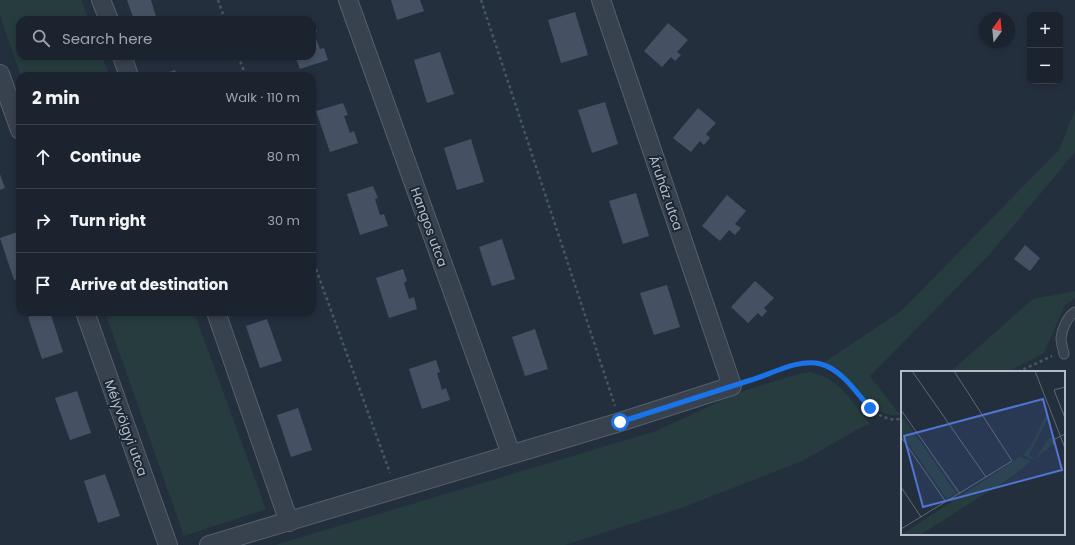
<!DOCTYPE html>
<meta charset="utf-8">
<style>
body{margin:0;font-family:Poppins,sans-serif;background:#282f3a;color:#f1f3f6}
.controls{position:absolute;right:12px;top:12px;display:grid;overflow:hidden;border-radius:8px;box-shadow:0 2px 6px #0003}
.controls button{width:36px;height:36px;display:grid;place-items:center;padding:0;border:0;border-bottom:1px solid #39404a;background:#1b232e;color:#f1f3f6;font:20px sans-serif}
.compass{position:absolute;left:979px;top:12px;width:36px;height:36px;border-radius:50%;background:#1b232e;box-shadow:0 2px 6px #0003;rotate:15deg}
.stop{position:absolute;width:12px;height:12px;margin:-9px;border:3px solid #1a73e8;border-radius:50%;background:#fff}
.stop.end{background:#1a73e8;border-color:#fff;box-shadow:0 1px 4px #0008}
.list{margin:0;padding:0;list-style:none}
h2{display:flex;justify-content:space-between;align-items:center;height:52px;margin:0;padding:0 16px;font-size:17px}
h2 small{font-size:13px;font-weight:400;color:#a0a4aa}
.list li{display:grid;grid-template-columns:26px 1fr auto;gap:12px;align-items:center;box-sizing:border-box;height:64px;padding:0 16px;border-top:1px solid #39404a}
.list b{display:block;font-size:15px;white-space:nowrap}
.list em{font-size:13px;font-style:normal;color:#a0a4aa}
.icon{flex:none;width:22px;height:22px;fill:none;stroke:currentColor;stroke-width:2;stroke-linecap:round;stroke-linejoin:round}
.map{position:relative;flex:none;width:1075px;height:545px;overflow:hidden}
.search{position:absolute;background:#1b232e;box-shadow:0 2px 6px #0003;left:16px;top:16px;width:300px;height:44px;display:flex;align-items:center;gap:10px;box-sizing:border-box;padding:0 14px;border-radius:12px;color:#a0a4aa;font-size:15px}
.panel{position:absolute;background:#1b232e;box-shadow:0 2px 6px #0003;left:16px;top:72px;width:300px;height:244px;border-radius:12px}
.map>svg:first-child{display:block}
</style>
<div class="map">
<svg width="1075" height="545" viewBox="0 0 1075 545">
<rect width="100%" height="100%" fill="#242f3e"/>
<g fill="#263c3f">
<polygon points="0,0 81,0 89,20 20,20 20,56 102,56 109,76 21,76 0,15"/>
<path d="M1075,110V152L989,255L870,376L900,415L902,414L900,415C868,416 866,396 847,378C839,371 831,367 823,363L901,311L1059,150Z"/>
<polygon points="1075,291 1075,298 1065,305 1044,353 1008,372 950,372 1033,299"/>
<polygon points="105,312 194,312 266,509 184,536"/>
<path d="M809,372C815,374 822,375 827,378C845,388 858,409 870,424L860,428L802,461L684,507L565,545H275L656,431L740,392L798,374Z"/>
</g>
<g fill="#455162">
<polygon points="127,0 151,0 157,20 134,20"/>
<polygon points="391,0 420,0 424,11 397,20"/>
<polygon points="575,12 588,55 561,63 548,20"/>
<polygon points="313,19 317,32 314,33 320,49 324,48 328,60 300,69 295,56 312,56 312,20"/>
<polygon points="668,23 688,40 677,52 681,55 675,61 671,57 662,67 644,51"/>
<polygon points="440,52 454,94 427,103 414,60"/>
<polygon points="175,70 177,76 157,76"/>
<polygon points="605,102 618,144 592,153 578,110"/>
<polygon points="343,103 348,115 344,116 350,133 354,131 358,143 330,152 316,111"/>
<polygon points="698,108 716,123 706,134 710,138 704,145 700,141 691,152 673,138"/>
<polygon points="471,139 484,182 457,190 444,148"/>
<polygon points="0,174 5,188 0,190"/>
<polygon points="373,186 378,198 375,199 380,215 384,214 388,226 360,235 347,194"/>
<polygon points="636,193 649,236 623,244 609,201"/>
<polygon points="727,195 746,211 735,224 741,228 735,235 729,230 720,241 702,226"/>
<polygon points="20,231 20,278 14,280 0,238"/>
<polygon points="502,239 515,279 492,286 479,247"/>
<polygon points="1025,245 1040,258 1030,271 1014,259"/>
<polygon points="403,269 407,281 404,283 409,299 414,297 417,309 389,318 376,278"/>
<polygon points="755,281 774,298 764,308 767,311 762,317 758,313 748,323 731,307"/>
<polygon points="667,285 680,327 654,335 640,293"/>
<polygon points="43,312 50,312 63,352 42,359 28,317"/>
<polygon points="267,319 282,361 260,368 246,326"/>
<polygon points="535,329 548,369 525,376 512,337"/>
<polygon points="436,360 440,372 437,373 442,390 446,388 450,400 422,409 409,369"/>
<polygon points="77,391 91,433 70,440 55,398"/>
<polygon points="298,408 312,450 291,457 277,415"/>
<polygon points="105,474 120,516 98,523 84,481"/>
</g>
<g fill="none" stroke-linecap="round" stroke-linejoin="round">
<defs>
<path id="service" d="M1064,354C1063,349 1061,343 1061,338C1062,329 1067,317 1075,312"/>
<g id="minor">
<polyline points="101,0 109,20"/>
<polyline points="348,0 511,454"/>
<polyline points="122,56 129,76"/>
<polyline points="0,74 20,130"/>
<polyline points="85,312 168,545"/>
<polyline points="216,312 289,522"/>
<polyline points="209,545 620,422 732,386 601,0"/>
</g>
</defs>
<use href="#service" stroke="#565f6c" stroke-width="11"/>
<use href="#minor" stroke="#565f6c" stroke-width="20"/>
<g stroke="#44595c" stroke-width="2.5" stroke-dasharray="3 3" stroke-linecap="butt">
<polyline points="218,0 225,20"/>
<polyline points="481,0 615,406"/>
<polyline points="238,56 246,76"/>
<polyline points="312,258 390,473"/>
<polyline points="1018,372 1052,356"/>
<path d="M747,382C767,376 792,361 812,362C847,363 858,410 887,418C891,420 897,419 902,419"/>
</g>
<use href="#service" stroke="#38414e" stroke-width="9"/>
<use href="#minor" stroke="#38414e" stroke-width="18"/>
</g>
<g fill="none" stroke-linecap="round" stroke-linejoin="round">
<path stroke="#1a73e8" stroke-width="5" d="M620,422C664,408 708,394 751,380C772,374 798,358 821,364C842,370 856,392 870,408"/>
</g>
<g text-anchor="middle" dominant-baseline="central" stroke-width="4" stroke-linejoin="round" paint-order="stroke">
<g font-size="13" fill="#b4bcc9" stroke="#1d2633">
<text transform="translate(666 193) rotate(71)">Áruház utca</text>
<text transform="translate(429 227) rotate(70)">Hangos utca</text>
<text transform="translate(126 428) rotate(70)">Mélyvölgyi utca</text>
</g>
</g>
<g transform="translate(901 371)">
<rect width="164" height="164" fill="#242f3e"/>
<path d="M146,42L147,48L128,84L134,88L147,68L153,65L150,75L134,88H130L122,84L130,74ZM3,47L55,122L46,128L0,62V49ZM119,86L130,90L109,107L19,164H0Z" fill="#263c3f"/>
<path fill="none" stroke="#5e6776" stroke-width="1" d="M11,0L85,106M134,0L164,77M164,16L153,19L164,47M0,39L59,123M0,66L45,131M153,74L152,69L164,63M0,116L20,146M0,158L111,90L53,0"/>
<path fill="#5274d3" fill-opacity="0.15" stroke="#5274d3" stroke-width="2" d="M142,28L161,99L22,136L3,65Z"/>
<rect width="164" height="164" fill="none" stroke="#b4bcc9" stroke-width="2"/>
</g>
</svg>
<div class="controls">
<button>+</button>
<button>−</button>
</div>
<svg class="compass" viewBox="-18 -18 36 36"><path d="M0-13l5 13h-10z" fill="#e53935"/><path d="M0 13l5-13h-10z" fill="#a0a4aa"/></svg>
<div class="stop" style="left:620px;top:422px"></div>
<div class="stop end" style="left:870px;top:408px"></div>
<div class="search"><svg class="icon" aria-label="search" viewBox="0 0 24 24"><circle cx="10" cy="10" r="6"/><path d="M15 15l6 6"/></svg>Search here</div>
<section class="panel">
<h2>2 min<small>Walk · 110 m</small></h2>
<ul class="list">
<li><svg class="icon" aria-label="ahead" viewBox="0 0 24 24"><path d="M12 20V5M6 11l6-6 6 6"/></svg><div><b>Continue</b></div><em>80 m</em></li>
<li><svg class="icon" aria-label="right" viewBox="0 0 24 24"><path d="M7 20v-9h11M14 6l5 5-5 5"/></svg><div><b>Turn right</b></div><em>30 m</em></li>
<li><svg class="icon" aria-label="arrive" viewBox="0 0 24 24"><path d="M6 21V4h12l-3 4 3 4H6"/></svg><div><b>Arrive at destination</b></div></li>
</ul>
</section>
</div>
